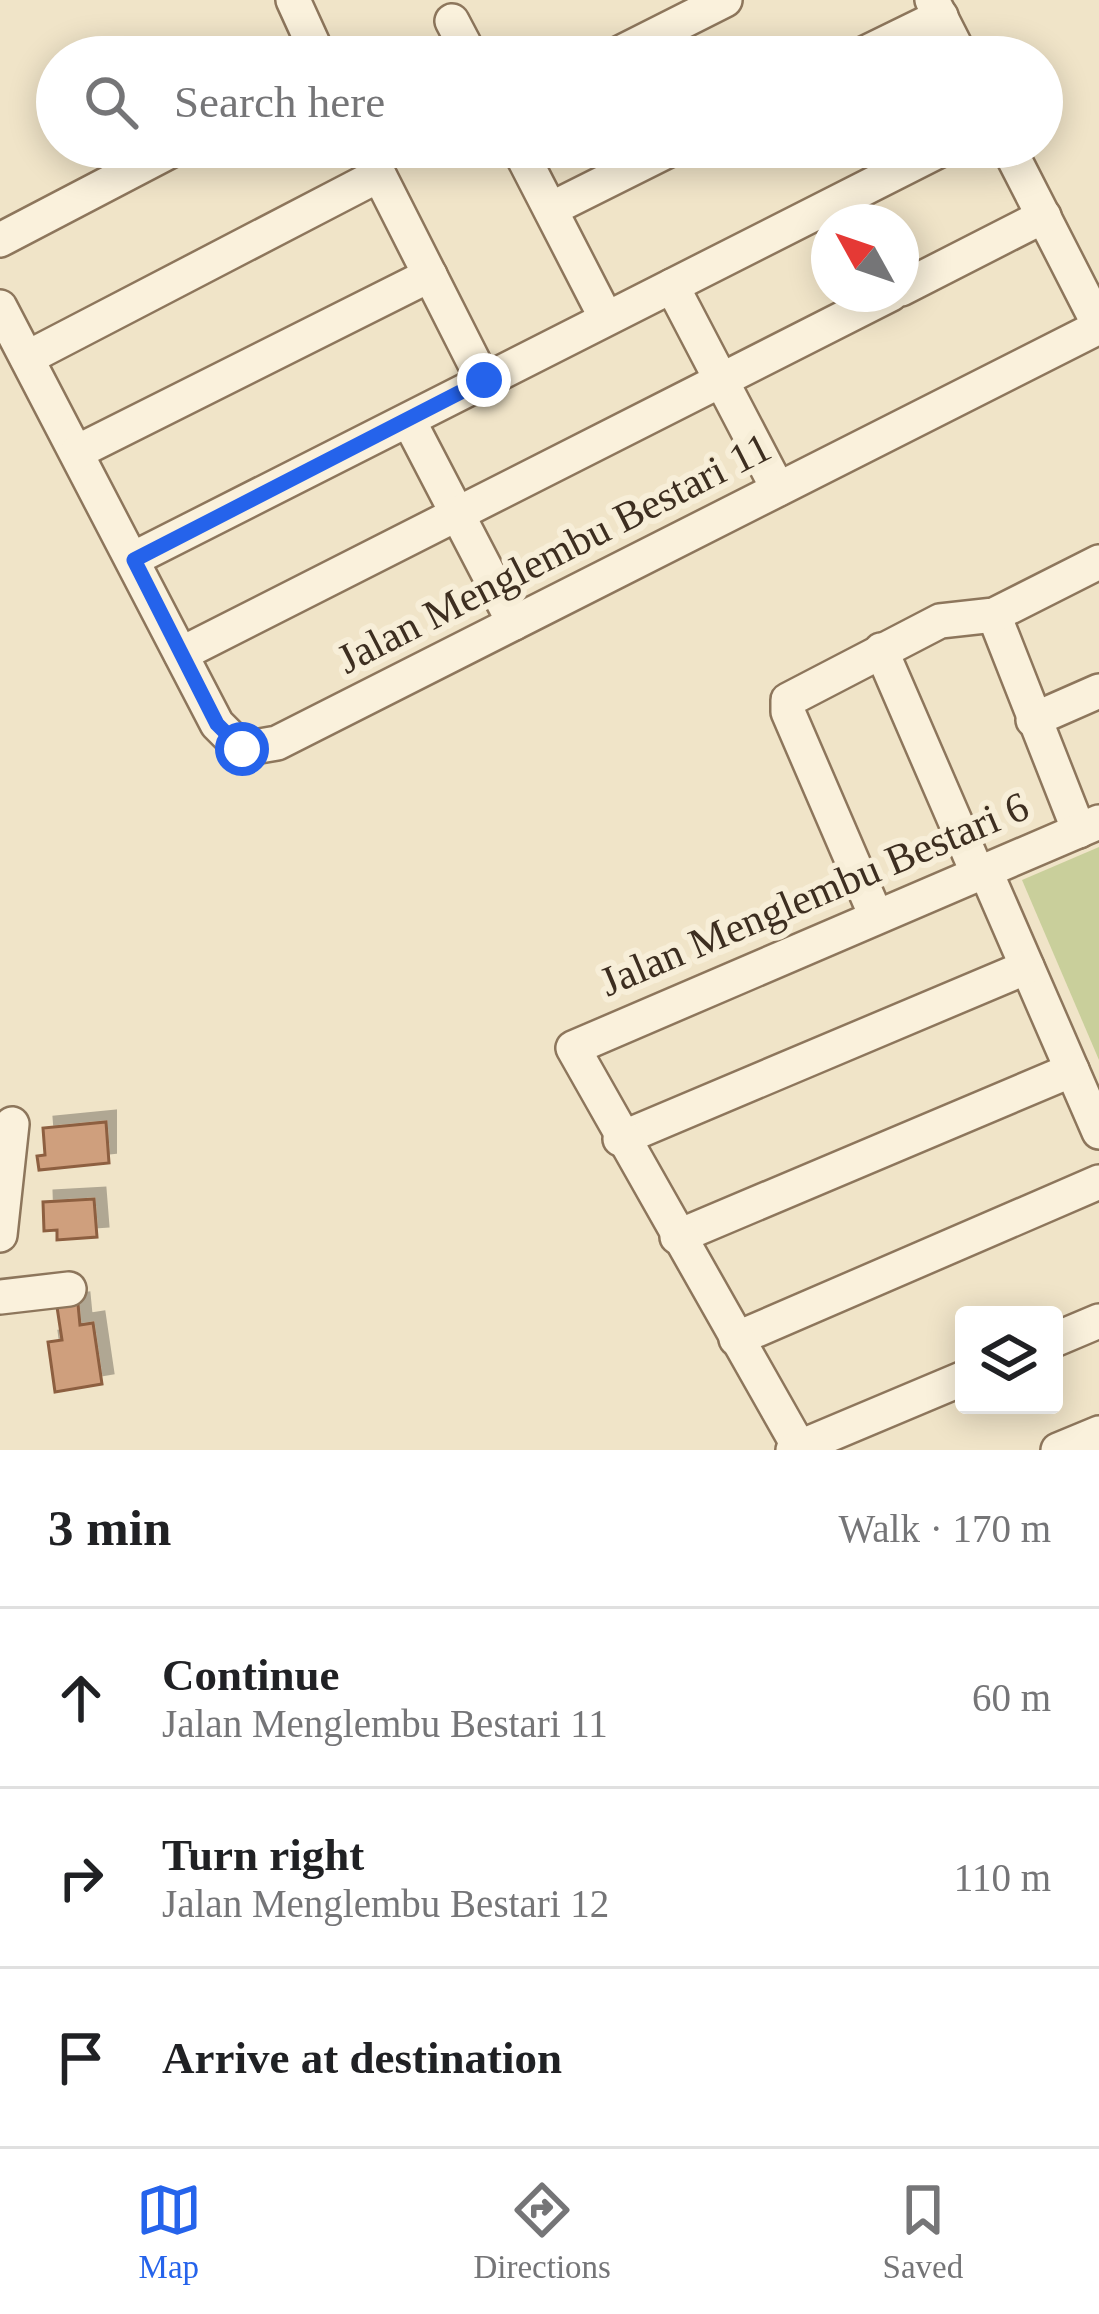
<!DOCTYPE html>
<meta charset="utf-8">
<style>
body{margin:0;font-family:"Times New Roman",serif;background:#f2f2f2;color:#202124}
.controls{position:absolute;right:36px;bottom:36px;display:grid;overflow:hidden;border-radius:12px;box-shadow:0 6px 30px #0003}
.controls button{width:108px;height:108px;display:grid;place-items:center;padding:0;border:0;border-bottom:3px solid #e0e0e0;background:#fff;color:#202124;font:60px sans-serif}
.compass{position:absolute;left:811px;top:204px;width:108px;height:108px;border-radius:50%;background:#fff;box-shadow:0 6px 30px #0003;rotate:310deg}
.stop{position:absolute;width:36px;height:36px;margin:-27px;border:9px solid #2563eb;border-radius:50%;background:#fff}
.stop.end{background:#2563eb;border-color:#fff;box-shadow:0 3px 12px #0008}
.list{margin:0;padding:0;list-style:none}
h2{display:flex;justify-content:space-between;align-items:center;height:156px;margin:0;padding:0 48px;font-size:51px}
h2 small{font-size:39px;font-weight:400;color:#757577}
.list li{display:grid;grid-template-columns:78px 1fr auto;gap:36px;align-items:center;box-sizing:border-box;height:180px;padding:0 48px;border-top:3px solid #e0e0e0}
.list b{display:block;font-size:45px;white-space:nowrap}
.list p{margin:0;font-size:39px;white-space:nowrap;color:#757577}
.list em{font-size:39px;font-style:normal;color:#757577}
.icon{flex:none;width:66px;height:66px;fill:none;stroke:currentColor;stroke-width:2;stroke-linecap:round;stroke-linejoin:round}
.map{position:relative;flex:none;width:1099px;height:1450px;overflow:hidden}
.search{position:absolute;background:#fff;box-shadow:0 6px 30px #0003;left:36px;right:36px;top:36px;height:132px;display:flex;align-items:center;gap:30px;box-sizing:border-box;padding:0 42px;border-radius:66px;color:#757577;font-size:45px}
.sheet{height:696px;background:#fff}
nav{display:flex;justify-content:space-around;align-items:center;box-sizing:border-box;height:168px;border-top:3px solid #e0e0e0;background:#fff;font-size:33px;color:#757577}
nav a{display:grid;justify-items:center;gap:6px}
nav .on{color:#2563eb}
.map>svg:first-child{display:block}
</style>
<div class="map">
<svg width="1099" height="1450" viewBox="0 0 1099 1450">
<defs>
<filter id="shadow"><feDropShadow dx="11" dy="-11" stdDeviation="0" flood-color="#0004"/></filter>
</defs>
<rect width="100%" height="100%" fill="#f0e4c8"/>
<polygon fill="#c9cf9b" points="1099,847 1099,1060 1022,880"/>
<g fill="#cf9f7d" stroke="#8d5f41" stroke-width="3" filter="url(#shadow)">
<polygon points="106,1122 109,1163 39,1170 37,1156 45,1155 43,1128"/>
<polygon points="94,1199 97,1237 57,1240 57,1230 44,1231 43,1202"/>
<polygon points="78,1304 80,1325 93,1323 102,1384 55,1392 48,1342 62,1340 57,1307"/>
</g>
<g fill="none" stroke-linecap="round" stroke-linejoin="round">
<defs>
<g id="minor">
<polyline points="293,0 319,57"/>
<polyline points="932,0 961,57"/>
<polyline points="452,21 471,57"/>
<polyline points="612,57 725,0"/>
<polyline points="857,57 941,16"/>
<polyline points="365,147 483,380"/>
<polyline points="518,147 606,318"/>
<polyline points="1008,147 1099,325"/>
<polyline points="551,209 675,147"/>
<polyline points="0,240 178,147"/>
<polyline points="672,286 778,489"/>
<polyline points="901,289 1044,216"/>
<polyline points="0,307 217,724 242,749 277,743 1099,327"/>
<polyline points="27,358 379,175"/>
<polyline points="409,421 514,623"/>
<polyline points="77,452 430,275"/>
<polyline points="133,559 946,147"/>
<polyline points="994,615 1079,831"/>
<polyline points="881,650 978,874"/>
<polyline points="181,654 891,294"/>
<polyline points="1033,720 1099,691"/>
<polyline points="985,870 1099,1132"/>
<polyline points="876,916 788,712 788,700 940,621 994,615 1099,562"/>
<polyline points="620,1139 1027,967"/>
<polyline points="0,1235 12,1124"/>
<polyline points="677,1237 1072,1070"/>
<polyline points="0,1297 69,1289"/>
<polyline points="736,1339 1099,1182"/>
<polyline points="1054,1340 1099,1321"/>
<polyline points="799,1447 573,1048 1099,822"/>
<polyline points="793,1450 964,1378"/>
<polyline points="1058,1450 1099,1433"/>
</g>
</defs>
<use href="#minor" stroke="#8d765c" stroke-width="38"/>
<use href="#minor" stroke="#faf1dc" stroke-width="33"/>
</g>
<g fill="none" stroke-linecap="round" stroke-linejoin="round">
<polyline stroke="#2563eb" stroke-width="15" points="242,749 217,724 134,560 484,380"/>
</g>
<g text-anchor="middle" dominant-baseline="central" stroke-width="12" stroke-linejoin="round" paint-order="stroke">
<g font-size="42" fill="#3d2e20" stroke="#f7eed8">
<text transform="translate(554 553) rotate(-27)">Jalan Menglembu Bestari 11</text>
<text transform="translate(814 894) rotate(-23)">Jalan Menglembu Bestari 6</text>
</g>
</g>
</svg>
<div class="controls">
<button><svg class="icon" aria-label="layers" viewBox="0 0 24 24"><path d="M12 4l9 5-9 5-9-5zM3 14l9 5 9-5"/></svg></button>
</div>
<svg class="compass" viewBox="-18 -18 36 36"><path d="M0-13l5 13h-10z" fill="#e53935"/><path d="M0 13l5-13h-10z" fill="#757577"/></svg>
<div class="stop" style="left:242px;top:749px"></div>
<div class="stop end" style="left:484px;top:380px"></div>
<div class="search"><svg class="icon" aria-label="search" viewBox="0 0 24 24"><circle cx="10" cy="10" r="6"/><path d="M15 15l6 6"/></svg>Search here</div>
</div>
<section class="sheet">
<h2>3 min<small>Walk · 170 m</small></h2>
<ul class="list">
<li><svg class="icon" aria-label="ahead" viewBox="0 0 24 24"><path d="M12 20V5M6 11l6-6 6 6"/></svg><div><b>Continue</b><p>Jalan Menglembu Bestari 11</p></div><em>60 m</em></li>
<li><svg class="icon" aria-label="right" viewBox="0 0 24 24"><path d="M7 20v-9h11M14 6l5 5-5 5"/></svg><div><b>Turn right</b><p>Jalan Menglembu Bestari 12</p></div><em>110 m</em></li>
<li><svg class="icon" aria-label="arrive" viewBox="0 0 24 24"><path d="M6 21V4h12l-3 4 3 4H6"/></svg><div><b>Arrive at destination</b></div></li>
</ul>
</section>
<nav>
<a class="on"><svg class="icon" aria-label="map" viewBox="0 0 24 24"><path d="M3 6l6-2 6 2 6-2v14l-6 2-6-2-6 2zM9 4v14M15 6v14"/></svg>Map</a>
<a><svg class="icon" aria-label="directions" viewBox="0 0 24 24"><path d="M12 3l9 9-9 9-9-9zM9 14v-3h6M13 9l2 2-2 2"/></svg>Directions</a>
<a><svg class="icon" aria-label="saved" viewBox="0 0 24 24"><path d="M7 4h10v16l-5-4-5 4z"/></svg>Saved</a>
</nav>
